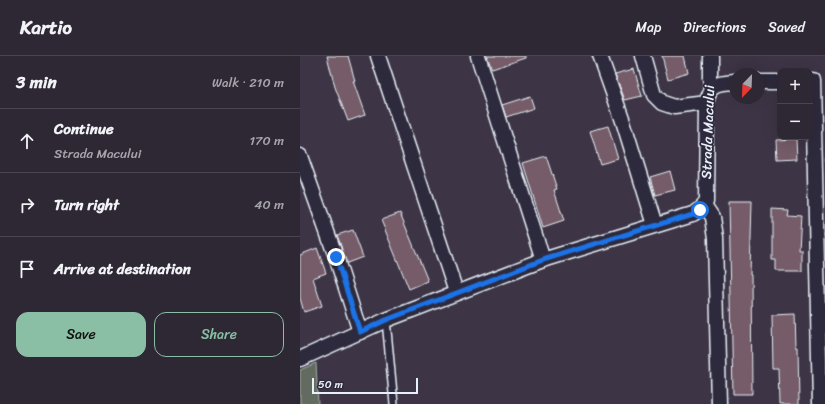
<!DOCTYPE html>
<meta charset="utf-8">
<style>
body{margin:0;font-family:Sriracha,sans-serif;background:#3a3340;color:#f1f3f6}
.controls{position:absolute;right:12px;top:12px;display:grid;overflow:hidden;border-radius:8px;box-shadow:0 4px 16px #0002}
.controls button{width:36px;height:36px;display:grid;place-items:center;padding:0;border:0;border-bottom:1px solid #49444f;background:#2e2734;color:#f1f3f6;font:20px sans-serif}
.compass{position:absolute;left:429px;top:12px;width:36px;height:36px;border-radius:50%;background:#2e2734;box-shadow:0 4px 16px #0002;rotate:203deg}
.scale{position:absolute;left:12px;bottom:10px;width:106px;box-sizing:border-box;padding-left:4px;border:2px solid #e8f1f8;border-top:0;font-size:11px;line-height:14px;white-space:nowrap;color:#e8f1f8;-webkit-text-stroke:3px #2f2a3d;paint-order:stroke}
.stop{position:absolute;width:12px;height:12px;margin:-9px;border:3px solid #1a73e8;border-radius:50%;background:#fff}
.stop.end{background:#1a73e8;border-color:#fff;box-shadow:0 1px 4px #0008}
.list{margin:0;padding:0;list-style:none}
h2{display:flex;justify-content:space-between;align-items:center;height:52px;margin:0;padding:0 16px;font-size:17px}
h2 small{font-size:13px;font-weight:400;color:#a7a5ac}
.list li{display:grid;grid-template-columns:26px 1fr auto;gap:12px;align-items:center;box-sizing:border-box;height:64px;padding:0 16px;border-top:1px solid #49444f}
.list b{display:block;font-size:15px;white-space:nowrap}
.list p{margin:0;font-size:13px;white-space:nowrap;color:#a7a5ac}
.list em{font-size:13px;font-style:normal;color:#a7a5ac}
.actions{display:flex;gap:8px;padding:12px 16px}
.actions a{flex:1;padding:9px 0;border:1px solid #8abfa5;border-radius:12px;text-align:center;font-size:14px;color:#8abfa5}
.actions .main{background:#8abfa5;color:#111}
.icon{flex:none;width:22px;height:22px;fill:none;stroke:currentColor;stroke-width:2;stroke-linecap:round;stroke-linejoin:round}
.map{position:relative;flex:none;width:525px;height:348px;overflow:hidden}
header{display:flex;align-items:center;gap:24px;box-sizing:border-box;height:56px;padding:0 20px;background:#2e2734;border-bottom:1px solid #49444f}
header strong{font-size:19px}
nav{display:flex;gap:22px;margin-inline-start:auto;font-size:14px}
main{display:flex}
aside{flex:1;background:#2e2734}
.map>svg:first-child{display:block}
</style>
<header>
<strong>Kartio</strong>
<nav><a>Map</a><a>Directions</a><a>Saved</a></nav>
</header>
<main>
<aside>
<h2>3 min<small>Walk · 210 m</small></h2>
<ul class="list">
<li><svg class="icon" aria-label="ahead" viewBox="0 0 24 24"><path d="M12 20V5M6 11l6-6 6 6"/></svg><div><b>Continue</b><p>Strada Macului</p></div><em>170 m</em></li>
<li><svg class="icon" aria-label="right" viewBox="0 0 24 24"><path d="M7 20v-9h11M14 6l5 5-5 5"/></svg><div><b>Turn right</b></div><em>40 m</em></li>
<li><svg class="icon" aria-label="arrive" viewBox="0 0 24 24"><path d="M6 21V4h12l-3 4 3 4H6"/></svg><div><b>Arrive at destination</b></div></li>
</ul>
<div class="actions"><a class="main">Save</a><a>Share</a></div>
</aside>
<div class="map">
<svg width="525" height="348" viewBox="0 0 525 348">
<rect width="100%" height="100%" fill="#3d3445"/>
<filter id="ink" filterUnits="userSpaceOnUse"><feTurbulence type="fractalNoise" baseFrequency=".025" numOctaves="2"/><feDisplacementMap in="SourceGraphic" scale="8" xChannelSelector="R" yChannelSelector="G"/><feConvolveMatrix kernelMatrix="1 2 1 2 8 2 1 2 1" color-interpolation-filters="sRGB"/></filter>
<g filter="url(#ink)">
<polygon fill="#636a5e" stroke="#a6aeab" points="16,307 18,348 0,348 0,314"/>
<g fill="#745c67" stroke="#e8f1f8">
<polygon points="27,0 48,0 55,25 53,25 65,59 48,65 35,31"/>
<polygon points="187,0 226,0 226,2 192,13"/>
<polygon points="362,0 385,0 389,17 368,23"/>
<polygon points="334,13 342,40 325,44 315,18"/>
<polygon points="230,40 234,52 206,61 202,49"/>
<polygon points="308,70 318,103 300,108 290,75"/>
<polygon points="496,83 497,103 477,104 476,84"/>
<polygon points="246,100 257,133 254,134 264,165 243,172 223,107"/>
<polygon points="370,115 375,134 355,139 350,121"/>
<polygon points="429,145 452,145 450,219 451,219 452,338 433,338"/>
<polygon points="472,153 488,154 487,159 501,160 499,194 502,194 502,215 476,215 476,204 472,204"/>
<polygon points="100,157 128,225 109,233 81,164"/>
<polygon points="53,174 63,201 47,207 37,179"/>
<polygon points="17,192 26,217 13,222 22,250 4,256 0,242 0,199"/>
<polygon points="495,258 496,291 498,291 499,348 480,348 479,312 473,312 472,259"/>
</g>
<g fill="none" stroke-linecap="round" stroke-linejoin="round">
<defs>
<polyline id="lane" points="86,264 94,348"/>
<g id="street">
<polyline points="78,0 156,236"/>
<polyline points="178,0 243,204"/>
<polyline points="300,0 323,65 355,169"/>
<polyline points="343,0 354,39 362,47 374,51 407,47"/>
<polyline points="410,0 410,22 412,33"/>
<polyline points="513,25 520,348"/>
<polyline points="459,26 480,26"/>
<polyline points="0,100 36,201 60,276"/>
<polyline points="404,149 412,161 415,183 419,348"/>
<path d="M0,303L86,264L243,204L393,158C399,154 403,151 406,145L407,47C410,29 417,27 435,26"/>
</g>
</defs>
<use href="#lane" stroke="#e8f1f8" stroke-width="10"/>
<use href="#street" stroke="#e8f1f8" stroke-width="17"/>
<use href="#lane" stroke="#2f2a3d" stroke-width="7"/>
<use href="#street" stroke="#2f2a3d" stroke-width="14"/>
</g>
</g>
<g fill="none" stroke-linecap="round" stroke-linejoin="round" filter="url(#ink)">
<polyline stroke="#1a73e8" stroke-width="5" points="36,201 60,276 86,264 243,204 393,158 400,154"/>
</g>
<g text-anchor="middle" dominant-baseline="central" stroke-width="3.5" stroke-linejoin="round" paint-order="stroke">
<g font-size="14" fill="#e8f1f8" stroke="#2f2a3d">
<text transform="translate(408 76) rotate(-88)">Strada Macului</text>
</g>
</g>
</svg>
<div class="controls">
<button>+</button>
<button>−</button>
</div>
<svg class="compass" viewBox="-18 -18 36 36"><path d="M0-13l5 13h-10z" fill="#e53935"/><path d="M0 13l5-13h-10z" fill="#a7a5ac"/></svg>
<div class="scale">50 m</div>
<div class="stop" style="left:400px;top:154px"></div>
<div class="stop end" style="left:36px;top:201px"></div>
</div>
</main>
